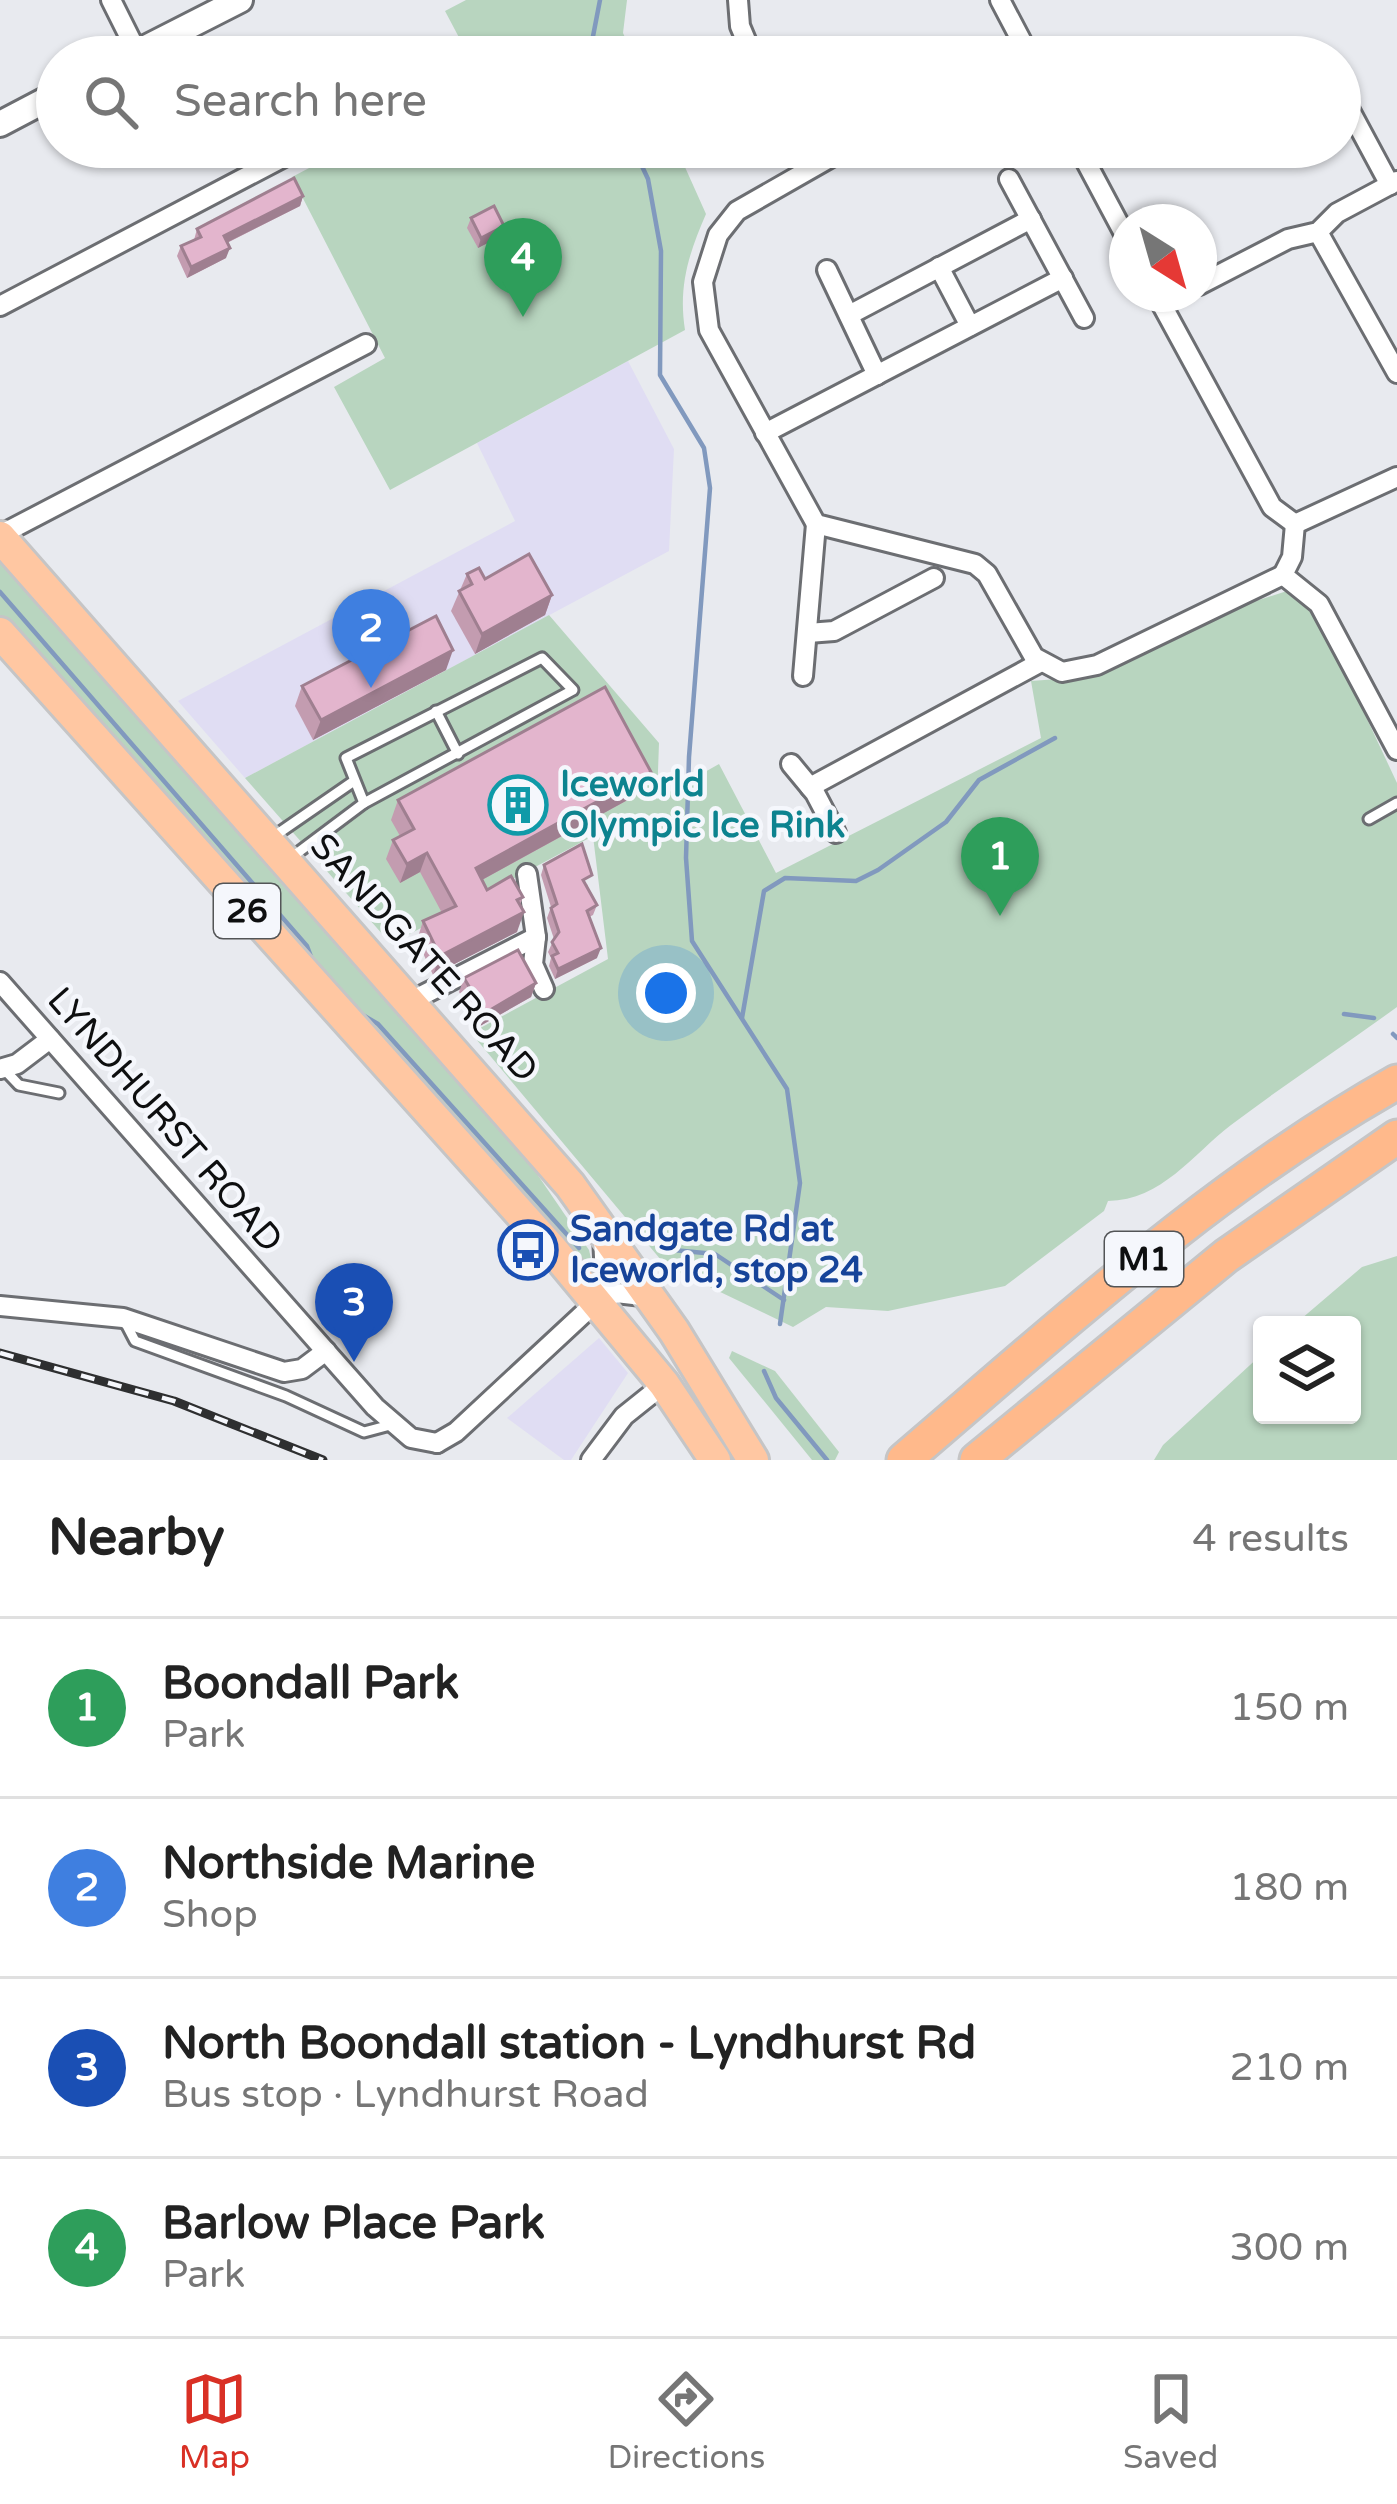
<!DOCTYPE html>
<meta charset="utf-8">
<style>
body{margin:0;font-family:"Varela Round",sans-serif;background:#f2f2f2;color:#222}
.controls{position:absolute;right:36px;bottom:36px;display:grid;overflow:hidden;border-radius:12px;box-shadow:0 3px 9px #0004}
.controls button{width:108px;height:108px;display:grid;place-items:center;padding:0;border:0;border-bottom:3px solid #e0e0e0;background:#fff;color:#222;font:60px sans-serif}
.compass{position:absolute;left:1109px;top:204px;width:108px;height:108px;border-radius:50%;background:#fff;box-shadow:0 3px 9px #0004;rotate:143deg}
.you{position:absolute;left:666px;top:993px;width:42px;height:42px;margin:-30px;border:9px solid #fff;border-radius:50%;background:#1a73e8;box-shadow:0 0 0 18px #1a73e833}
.badge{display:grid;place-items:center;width:78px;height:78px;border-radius:50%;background:#d93025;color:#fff;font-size:39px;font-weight:700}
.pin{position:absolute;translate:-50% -99px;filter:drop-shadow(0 3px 6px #0008)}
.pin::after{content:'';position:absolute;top:63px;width:42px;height:36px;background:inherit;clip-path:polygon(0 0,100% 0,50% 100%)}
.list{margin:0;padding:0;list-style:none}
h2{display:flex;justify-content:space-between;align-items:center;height:156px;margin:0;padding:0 48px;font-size:51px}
h2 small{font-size:39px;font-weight:400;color:#767676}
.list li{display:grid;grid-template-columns:78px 1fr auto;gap:36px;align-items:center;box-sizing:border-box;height:180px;padding:0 48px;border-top:3px solid #e0e0e0}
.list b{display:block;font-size:45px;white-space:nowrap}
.list p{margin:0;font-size:39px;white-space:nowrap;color:#767676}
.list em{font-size:39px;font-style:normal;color:#767676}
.icon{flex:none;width:66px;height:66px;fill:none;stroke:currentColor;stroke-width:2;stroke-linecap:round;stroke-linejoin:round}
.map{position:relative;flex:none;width:1397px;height:1460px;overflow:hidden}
.search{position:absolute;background:#fff;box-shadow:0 3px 9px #0004;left:36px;right:36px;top:36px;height:132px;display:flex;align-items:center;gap:30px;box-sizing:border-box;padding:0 42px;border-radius:66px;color:#767676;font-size:45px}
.sheet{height:876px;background:#fff}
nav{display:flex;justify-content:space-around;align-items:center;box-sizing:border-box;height:168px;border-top:3px solid #e0e0e0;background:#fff;font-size:33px;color:#767676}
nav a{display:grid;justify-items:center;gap:6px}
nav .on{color:#d93025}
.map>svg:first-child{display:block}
</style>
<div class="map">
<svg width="1397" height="1460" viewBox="0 0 1397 1460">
<rect width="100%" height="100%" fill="#e8eaef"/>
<g fill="#e0ddf3">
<polygon points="628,361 674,449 669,551 245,778 178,701 515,521 477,443"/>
<polygon points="599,1338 628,1373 571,1460 564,1460 507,1418"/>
</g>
<g fill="#b8d5bf">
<polygon points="466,0 627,0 623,33 634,57 440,57 463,45 445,11"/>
<path d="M349,147H676L706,214C689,253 678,286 685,330L390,490L334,387L385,358L292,177Z"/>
<polygon points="0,560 535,1171 589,1250 594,1272 586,1272 0,624"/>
<path d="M1287,591L1315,608L1397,783V1007C1342,1047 1285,1084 1231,1125C1192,1155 1162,1200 1108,1201L1104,1211L1005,1286L888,1311L826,1307L793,1327L666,1266L471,1033L608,959L593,836L391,944L245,778L549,615L659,743L657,799L719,764L776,873L1041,738L1031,681L1098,676L1231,609Z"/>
<polygon points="1397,1256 1397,1460 1154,1460 1163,1445 1262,1354 1262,1415 1352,1415 1352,1325 1294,1325 1362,1267"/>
<polygon points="732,1351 775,1371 839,1452 835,1460 812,1460 729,1358"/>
</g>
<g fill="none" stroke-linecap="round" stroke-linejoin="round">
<g stroke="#8199be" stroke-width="4.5">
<polyline points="589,57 600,0"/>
<polyline points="633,147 648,179 661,251 660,375 704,448 710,488 689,757 686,858 692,941 787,1089 800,1183 780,1324"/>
<polyline points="0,592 307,946 313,962"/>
<polyline points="361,1014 378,1024 579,1248"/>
<polyline points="1344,1014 1374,1018"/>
<polyline points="742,1018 764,891 785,878 856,881 878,870 946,822 979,780 1055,738"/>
<polyline points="1393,1034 1397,1038"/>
<polyline points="673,1250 715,1254 784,1300"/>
<polyline points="764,1371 776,1398 827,1460"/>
</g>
<defs>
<g id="service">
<polygon points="542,658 573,690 364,803 346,758"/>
<polyline points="436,711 458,754"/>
<polyline points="1369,819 1397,803"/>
<polyline points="270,839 354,781"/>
<polyline points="292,857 364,803"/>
<polyline points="3,1068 19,1085 59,1093"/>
<polyline points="123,1318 135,1341 286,1396 364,1432 394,1424"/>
</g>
<g id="minor">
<polyline points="111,0 137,52"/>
<polyline points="738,0 740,26 753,57"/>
<polyline points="1000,0 1030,57"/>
<polyline points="1340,92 1390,185"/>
<polyline points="849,147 737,211 718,235 703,282 709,330 816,524 975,564 987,574 1034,657 1062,672 1097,665 1283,575"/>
<polyline points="1078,147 1127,239"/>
<polyline points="1009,179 1084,318"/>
<polyline points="1318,232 1397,373"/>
<polyline points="939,267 970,326"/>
<polyline points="827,270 877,375"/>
<polyline points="1199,285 1288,239 1318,232 1337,213 1397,181"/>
<polyline points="1156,294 1272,507 1295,524"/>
<polyline points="0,306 303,147"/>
<polyline points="849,315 1031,219"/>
<polyline points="765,433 1063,278"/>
<polyline points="1295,524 1292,557 1283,575 1319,604 1397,750"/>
<polyline points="1295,524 1397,477"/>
<polyline points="0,535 366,344"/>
<polyline points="808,633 834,631 934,578"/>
<polyline points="803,676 816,524"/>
<polyline points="791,764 815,793 836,833"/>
<polyline points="810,787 1039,663"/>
<polyline points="536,937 533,964 544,989"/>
<polyline points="0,982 375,1407 411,1438 437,1443"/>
<polyline points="411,1001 536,937 527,874"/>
<polyline points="0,1069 17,1064 50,1039"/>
<polyline points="596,1302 605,1278 603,1236"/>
<polyline points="0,1306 123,1318 284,1372 302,1369 326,1351"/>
<polyline points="437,1443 456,1432 596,1302 616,1293 651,1297"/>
<polyline points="591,1460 624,1416 664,1384"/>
</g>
<g id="secondary">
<polyline points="128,57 240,0"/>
<polyline points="0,124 57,94"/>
</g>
<g id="trunk">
<polyline points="0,537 570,1185 674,1331 753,1460"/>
<polyline points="0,633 552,1249 664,1384 715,1460"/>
</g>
<g id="motorway">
<path d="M904,1460C1061,1326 1217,1183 1397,1082"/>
<polyline points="977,1460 1226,1256 1397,1137"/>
</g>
</defs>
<use href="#service" stroke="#6c6e72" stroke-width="15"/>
<use href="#minor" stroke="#6c6e72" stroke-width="24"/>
<use href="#secondary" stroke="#6c6e72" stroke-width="30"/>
<use href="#trunk" stroke="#c5c5c6" stroke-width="36"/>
<use href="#motorway" stroke="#c5c5c6" stroke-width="39"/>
<use href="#service" stroke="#fff" stroke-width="9"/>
<use href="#minor" stroke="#fff" stroke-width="18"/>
<use href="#secondary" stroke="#fff" stroke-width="24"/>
<use href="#trunk" stroke="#ffc7a2" stroke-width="30"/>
<use href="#motorway" stroke="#ffb98b" stroke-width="33"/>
<defs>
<polyline id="rail" points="0,1353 174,1401 323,1460"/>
</defs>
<use href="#rail" stroke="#2e2f30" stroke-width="9"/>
<use href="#rail" stroke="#f5f7fc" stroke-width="4.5" stroke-dasharray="14" stroke-linecap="butt"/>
</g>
<g fill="#c39cb0">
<polygon points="303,196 300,206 227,243 226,258 187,278 177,256 181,246 194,240 197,229"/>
<polygon points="471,218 504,226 501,236 478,248 467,228"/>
<polygon points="467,574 552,595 545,615 475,654 451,611"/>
<polygon points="446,670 313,740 295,706 302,686"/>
<polygon points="644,791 482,880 487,890 523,897 520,905 517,932 433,975 417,940 423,921 442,913 420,872 400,883 386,859 393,840 400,836 391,820 398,800"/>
<polygon points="544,865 588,885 587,886 597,905 593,915 589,917 597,958 555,979 549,966 551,958 548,952 554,939 547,918 551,907 541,875"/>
<polygon points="464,978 536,983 531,997 480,1026 459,992"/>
</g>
<g fill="#9f7f90">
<polygon points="303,196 300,206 220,246 224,236"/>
<polygon points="504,226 501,236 478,248 481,238"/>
<polygon points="230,248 226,258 187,278 191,267"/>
<polygon points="552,595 545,615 475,654 482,634"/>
<polygon points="453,650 446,670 313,740 321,720"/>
<polygon points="651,772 644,791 469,887 476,868"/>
<polygon points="427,853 420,872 400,883 407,864"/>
<polygon points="524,912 517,932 433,975 440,956"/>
<polygon points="601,948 597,958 555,979 558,969"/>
<polygon points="536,983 531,997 480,1026 485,1013"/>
</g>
<g fill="#e3b5cd" stroke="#9f7f90" stroke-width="3">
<polygon points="294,178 303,196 224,236 230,248 191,267 181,246 201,237 197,229"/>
<polygon points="494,206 504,226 481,238 471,218"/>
<polygon points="529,554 552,595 482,634 459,591 472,584 467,574 479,568 485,579"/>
<polygon points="436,616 453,650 321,720 302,686"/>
<polygon points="605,687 651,772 476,868 487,890 511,876 523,897 517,900 524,912 440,956 423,921 456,906 427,853 407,864 393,840 414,829 398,800"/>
<polygon points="582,844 592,875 583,880 597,905 587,911 601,948 558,969 552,956 558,953 552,942 559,932 551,908 557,904 544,865"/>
<polygon points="518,950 536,983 485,1013 464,978"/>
</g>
<defs>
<symbol id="building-ring" viewBox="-11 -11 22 22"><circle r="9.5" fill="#f5f7fc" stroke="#0f9aa8" stroke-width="1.5"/><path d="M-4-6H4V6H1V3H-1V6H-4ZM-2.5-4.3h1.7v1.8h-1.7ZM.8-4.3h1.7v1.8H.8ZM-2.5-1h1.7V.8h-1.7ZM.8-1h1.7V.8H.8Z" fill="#0f9aa8"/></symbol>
<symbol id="bus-ring" viewBox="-11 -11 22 22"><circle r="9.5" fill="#f5f7fc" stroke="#1a4fb4" stroke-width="1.5"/><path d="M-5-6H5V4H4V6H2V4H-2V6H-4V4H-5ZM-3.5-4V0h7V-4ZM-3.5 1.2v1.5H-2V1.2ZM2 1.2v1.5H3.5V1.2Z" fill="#1a4fb4"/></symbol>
</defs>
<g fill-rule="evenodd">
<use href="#building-ring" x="485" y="772" width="66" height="66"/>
<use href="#bus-ring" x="495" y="1217" width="66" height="66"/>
</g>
<g text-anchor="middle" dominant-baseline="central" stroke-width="9" stroke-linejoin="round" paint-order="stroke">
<g fill="#f5f7fc" stroke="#535557" stroke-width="3">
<rect x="214" y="884" width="66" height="54" rx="9"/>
<rect x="1105" y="1232" width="78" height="54" rx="9"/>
</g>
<g font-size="33" font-weight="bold" fill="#0e0f10">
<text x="247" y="911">26</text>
<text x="1144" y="1259">M1</text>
</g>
<g font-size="36" font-weight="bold" fill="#0d838f" stroke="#f5f7fc" text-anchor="start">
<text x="560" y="784">Iceworld<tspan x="560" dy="41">Olympic Ice Rink</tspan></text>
</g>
<g font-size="36" fill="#0e0f10" stroke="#f5f7fc">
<text transform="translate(424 958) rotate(48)">SANDGATE ROAD</text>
<text transform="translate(165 1120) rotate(49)">LYNDHURST ROAD</text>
</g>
<g font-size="36" font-weight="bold" fill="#164399" stroke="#f5f7fc" text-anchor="start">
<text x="570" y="1229">Sandgate Rd at<tspan x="570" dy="41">Iceworld, stop 24</tspan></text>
</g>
</g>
</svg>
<div class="controls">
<button><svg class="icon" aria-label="layers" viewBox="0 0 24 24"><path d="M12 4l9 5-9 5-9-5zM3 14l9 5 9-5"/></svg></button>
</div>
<svg class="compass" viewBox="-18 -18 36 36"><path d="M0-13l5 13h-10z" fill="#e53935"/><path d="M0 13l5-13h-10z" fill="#767676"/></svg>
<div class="you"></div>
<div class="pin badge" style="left:1000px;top:916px;background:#2e9e5b">1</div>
<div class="pin badge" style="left:371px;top:688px;background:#3f7fe0">2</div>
<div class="pin badge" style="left:354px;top:1362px;background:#1a4fb4">3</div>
<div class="pin badge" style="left:523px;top:317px;background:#2e9e5b">4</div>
<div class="search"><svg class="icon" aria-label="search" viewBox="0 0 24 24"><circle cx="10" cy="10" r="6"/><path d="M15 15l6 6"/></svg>Search here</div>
</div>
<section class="sheet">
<h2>Nearby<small>4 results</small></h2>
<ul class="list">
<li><span class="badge" style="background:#2e9e5b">1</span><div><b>Boondall Park</b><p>Park</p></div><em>150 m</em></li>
<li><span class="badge" style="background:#3f7fe0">2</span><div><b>Northside Marine</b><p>Shop</p></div><em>180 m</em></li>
<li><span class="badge" style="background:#1a4fb4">3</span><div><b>North Boondall station - Lyndhurst Rd</b><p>Bus stop · Lyndhurst Road</p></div><em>210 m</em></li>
<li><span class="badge" style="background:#2e9e5b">4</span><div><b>Barlow Place Park</b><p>Park</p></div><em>300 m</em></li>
</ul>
</section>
<nav>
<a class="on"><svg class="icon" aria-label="map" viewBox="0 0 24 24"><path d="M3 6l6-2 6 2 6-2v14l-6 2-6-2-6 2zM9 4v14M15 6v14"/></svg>Map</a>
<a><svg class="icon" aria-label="directions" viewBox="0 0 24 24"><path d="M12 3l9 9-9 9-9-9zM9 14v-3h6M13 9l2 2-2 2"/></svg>Directions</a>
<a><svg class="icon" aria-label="saved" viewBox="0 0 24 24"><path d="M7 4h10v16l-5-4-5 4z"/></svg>Saved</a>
</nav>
